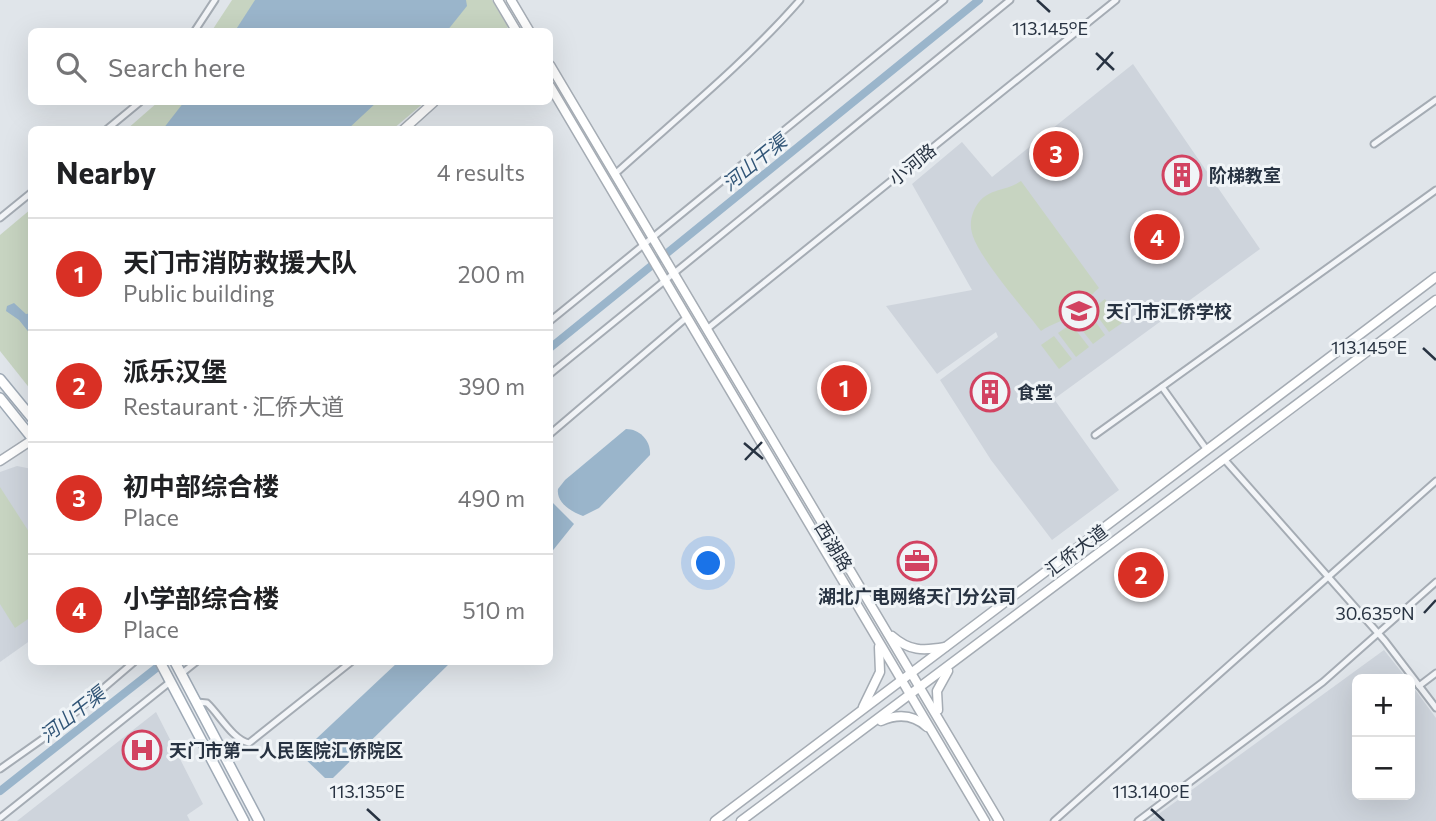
<!DOCTYPE html>
<meta charset="utf-8">
<style>
body{margin:0;font-family:Commissioner,"Noto Sans SC",sans-serif;background:#f2f2f2;color:#202124}
.controls{position:absolute;right:21px;bottom:21px;display:grid;overflow:hidden;border-radius:10px;box-shadow:0 7px 28px #0002}
.controls button{width:63px;height:63px;display:grid;place-items:center;padding:0;border:0;border-bottom:2px solid #e0e0e0;background:#fff;color:#202124;font:35px sans-serif}
.you{position:absolute;left:709px;top:564px;width:24px;height:24px;margin:-18px;border:5px solid #fff;border-radius:50%;background:#1a73e8;box-shadow:0 0 0 10px #1a73e833}
.badge{display:grid;place-items:center;width:46px;height:46px;border-radius:50%;background:#d93025;color:#fff;font-size:23px;font-weight:700}
.pin{position:absolute;translate:-50% -50%;border:4px solid #fff;box-shadow:0 2px 7px #0006}
.list{margin:0;padding:0;list-style:none}
h2{display:flex;justify-content:space-between;align-items:center;height:91px;margin:0;padding:0 28px;font-size:30px}
h2 small{font-size:23px;font-weight:400;color:#757577}
.list li{display:grid;grid-template-columns:46px 1fr auto;gap:21px;align-items:center;box-sizing:border-box;height:112px;padding:0 28px;border-top:2px solid #e0e0e0}
.list b{display:block;font-size:26px;white-space:nowrap}
.list p{margin:0;font-size:23px;white-space:nowrap;color:#757577}
.list em{font-size:23px;font-style:normal;color:#757577}
.icon{flex:none;width:38px;height:38px;fill:none;stroke:currentColor;stroke-width:2;stroke-linecap:round;stroke-linejoin:round}
.map{position:relative;flex:none;width:1436px;height:821px;overflow:hidden}
.search{position:absolute;background:#fff;box-shadow:0 7px 28px #0002;left:28px;top:28px;width:525px;height:77px;display:flex;align-items:center;gap:18px;box-sizing:border-box;padding:0 24px;border-radius:10px;color:#757577;font-size:26px}
.panel{position:absolute;background:#fff;box-shadow:0 7px 28px #0002;left:28px;top:126px;width:525px;height:539px;border-radius:10px}
.map>svg:first-child{display:block}
</style>
<div class="map">
<svg width="1436" height="821" viewBox="0 0 1436 821">
<rect width="100%" height="100%" fill="#e0e5ea"/>
<g fill="#ced4dc">
<polygon points="1133,64 1260,249 1054,399 1119,490 1052,540 991,460 940,380 998,337 996,332 937,374 886,306 972,290 912,184 962,142 992,177"/>
<polygon points="17,466 32,469 31,640 0,662 0,472"/>
<polygon points="1384,650 1407,679 1357,679 1357,795 1410,795 1410,683 1436,718 1436,821 1149,821"/>
<polygon points="156,712 203,804 187,815 190,821 17,821"/>
</g>
<g fill="#c7d4c1">
<polygon points="232,0 492,0 508,27 503,32 211,32"/>
<polygon points="158,102 425,102 393,129 126,130"/>
<path d="M1021,181L1099,288C1089,296 1085,305 1076,313C1065,321 1052,323 1041,331C1024,309 978,257 972,233C969,223 972,211 979,202C990,188 1007,191 1021,181Z"/>
<polygon points="31,209 31,390 0,351 0,235"/>
<polygon points="1105,299 1122,323 1109,332 1092,309"/>
<polygon points="1088,311 1105,335 1093,344 1075,321"/>
<polygon points="1071,324 1089,347 1076,357 1058,333"/>
<polygon points="1054,336 1072,359 1059,369 1041,345"/>
<polygon points="0,487 31,535 31,617 15,628 0,604"/>
</g>
<g fill="#9ab5cb">
<polygon points="255,0 466,0 467,6 447,31 235,31"/>
<polygon points="184,102 377,102 348,129 163,129"/>
<polygon points="14,303 26,314 31,313 31,335 19,320 6,311 7,306"/>
<path d="M626,429C640,429 651,441 650,455L599,508L583,516C572,512 556,503 558,489L565,480Z"/>
<polygon points="550,500 574,524 550,554"/>
<polygon points="398,662 451,662 333,778 325,778 300,754"/>
</g>
<g fill="none" stroke-linecap="round" stroke-linejoin="round">
<g stroke="#9ab5cb" stroke-width="8">
<polyline points="550,348 979,0"/>
<polyline points="0,791 164,662"/>
</g>
<defs>
<g id="street">
<polyline points="194,32 215,0"/>
<polyline points="106,130 140,102"/>
<polyline points="1374,144 1436,100"/>
<path d="M615,174C678,117 744,64 800,0"/>
<polyline points="0,218 32,192"/>
<polyline points="550,321 944,0"/>
<polyline points="707,329 1116,0"/>
<polyline points="550,374 1010,0"/>
<polyline points="1162,387 1207,450"/>
<polyline points="550,434 686,318"/>
<polyline points="1095,435 1436,190"/>
<polyline points="1224,459 1385,641 1436,708"/>
<polyline points="181,674 196,662"/>
<polyline points="1419,686 1436,673"/>
<path d="M197,702L207,703C219,714 233,740 249,743L351,662"/>
<polyline points="0,769 51,733 134,662"/>
<polyline points="0,818 170,682"/>
<polyline points="1054,821 1436,481"/>
<polyline points="1138,821 1323,682 1436,582"/>
</g>
<g id="secondary">
<polyline points="498,0 517,32"/>
<polyline points="511,0 530,32"/>
<polyline points="550,65 999,821"/>
<polyline points="550,86 985,821"/>
<polyline points="403,130 434,102"/>
<polyline points="0,461 32,440"/>
<path d="M892,636C909,651 923,651 945,647"/>
<polyline points="863,707 880,672 879,647"/>
<polyline points="938,710 937,691 948,671"/>
<path d="M881,721C897,714 913,714 927,727"/>
<polyline points="715,821 1436,277"/>
<polyline points="741,821 1436,300"/>
</g>
<g id="primary">
<polyline points="0,379 32,418"/>
<polyline points="0,398 32,438"/>
<polyline points="160,662 244,821"/>
<polyline points="175,662 259,821"/>
</g>
</defs>
<use href="#street" stroke="#a5acb4" stroke-width="9"/>
<use href="#secondary" stroke="#a5acb4" stroke-width="11"/>
<use href="#primary" stroke="#9faab6" stroke-width="12"/>
<use href="#street" stroke="#f3f5f8" stroke-width="5"/>
<use href="#secondary" stroke="#fff" stroke-width="8"/>
<use href="#primary" stroke="#fff" stroke-width="9"/>
</g>
<path fill="none" stroke="#283342" stroke-width="2.5" d="M1037,0L1050,12M1096,53L1114,70M1097,70L1113,52M1423,348L1436,360M744,443L763,459M745,460L762,442M1424,613L1436,600M367,809L380,821M1151,809L1164,821"/>
<defs>
<symbol id="building-ring" viewBox="-11 -11 22 22"><circle r="9.5" fill="#f0f4f7" stroke="#d24261" stroke-width="1.5"/><path d="M-4-6H4V6H1V3H-1V6H-4ZM-2.5-4.3h1.7v1.8h-1.7ZM.8-4.3h1.7v1.8H.8ZM-2.5-1h1.7V.8h-1.7ZM.8-1h1.7V.8H.8Z" fill="#d24261"/></symbol>
<symbol id="school-ring" viewBox="-11 -11 22 22"><circle r="9.5" fill="#f0f4f7" stroke="#d24261" stroke-width="1.5"/><path d="M0-5L7-2L0 1L-7-2ZM-4 1L0 2.5L4 1V4Q0 6-4 4Z" fill="#d24261"/></symbol>
<symbol id="office-ring" viewBox="-11 -11 22 22"><circle r="9.5" fill="#f0f4f7" stroke="#d24261" stroke-width="1.5"/><path d="M-6-3h4V-5.5h4V-3h4V5H-6ZM-1-4.5V-3h2v-1.5ZM-6 0V1H6V0Z" fill="#d24261"/></symbol>
<symbol id="hospital-ring" viewBox="-11 -11 22 22"><circle r="9.5" fill="#f0f4f7" stroke="#d24261" stroke-width="1.5"/><path d="M-5-5h3v3.5h4V-5h3V5h-3V1.5h-4V5h-3Z" fill="#d24261"/></symbol>
</defs>
<g fill-rule="evenodd">
<use href="#building-ring" x="1160" y="153" width="44" height="44"/>
<use href="#school-ring" x="1057" y="289" width="44" height="44"/>
<use href="#building-ring" x="968" y="370" width="44" height="44"/>
<use href="#office-ring" x="895" y="539" width="44" height="44"/>
<use href="#hospital-ring" x="120" y="728" width="44" height="44"/>
</g>
<g text-anchor="middle" dominant-baseline="central" stroke-width="6" stroke-linejoin="round" paint-order="stroke">
<g font-size="18" fill="#283342" stroke="#f0f4f7">
<text transform="translate(912 164) rotate(-39)">小河路</text>
<text transform="translate(834 546) rotate(59)">西湖路</text>
<text transform="translate(1076 550) rotate(-37)">汇侨大道</text>
</g>
<g font-size="18" font-weight="bold" fill="#283342" stroke="#f0f4f7" text-anchor="start">
<text x="1209" y="175">阶梯教室</text>
<text x="1106" y="311">天门市汇侨学校</text>
<text x="1017" y="392">食堂</text>
<text x="917" y="596" text-anchor="middle">湖北广电网络天门分公司</text>
<text x="169" y="750">天门市第一人民医院汇侨院区</text>
</g>
<g font-size="19" font-style="italic" fill="#315577" stroke="#f0f4f7">
<text transform="translate(754 162) rotate(-39)">河山干渠</text>
<text transform="translate(72 714) rotate(-38)">河山干渠</text>
</g>
</g>
<g font-size="18" text-anchor="middle" fill="#283342" stroke="#f0f4f7" stroke-width="6" stroke-linejoin="round" paint-order="stroke">
<text x="1050" y="35">113.145°E</text>
<text x="1369" y="354">113.145°E</text>
<text x="1375" y="620">30.635°N</text>
<text x="367" y="798">113.135°E</text>
<text x="1151" y="798">113.140°E</text>
</g>
</svg>
<div class="controls">
<button>+</button>
<button>−</button>
</div>
<div class="you"></div>
<div class="pin badge" style="left:844px;top:388px">1</div>
<div class="pin badge" style="left:1141px;top:575px">2</div>
<div class="pin badge" style="left:1056px;top:154px">3</div>
<div class="pin badge" style="left:1157px;top:237px">4</div>
<div class="search"><svg class="icon" aria-label="search" viewBox="0 0 24 24"><circle cx="10" cy="10" r="6"/><path d="M15 15l6 6"/></svg>Search here</div>
<section class="panel">
<h2>Nearby<small>4 results</small></h2>
<ul class="list">
<li><span class="badge">1</span><div><b>天门市消防救援大队</b><p>Public building</p></div><em>200 m</em></li>
<li><span class="badge">2</span><div><b>派乐汉堡</b><p>Restaurant · 汇侨大道</p></div><em>390 m</em></li>
<li><span class="badge">3</span><div><b>初中部综合楼</b><p>Place</p></div><em>490 m</em></li>
<li><span class="badge">4</span><div><b>小学部综合楼</b><p>Place</p></div><em>510 m</em></li>
</ul>
</section>
</div>
